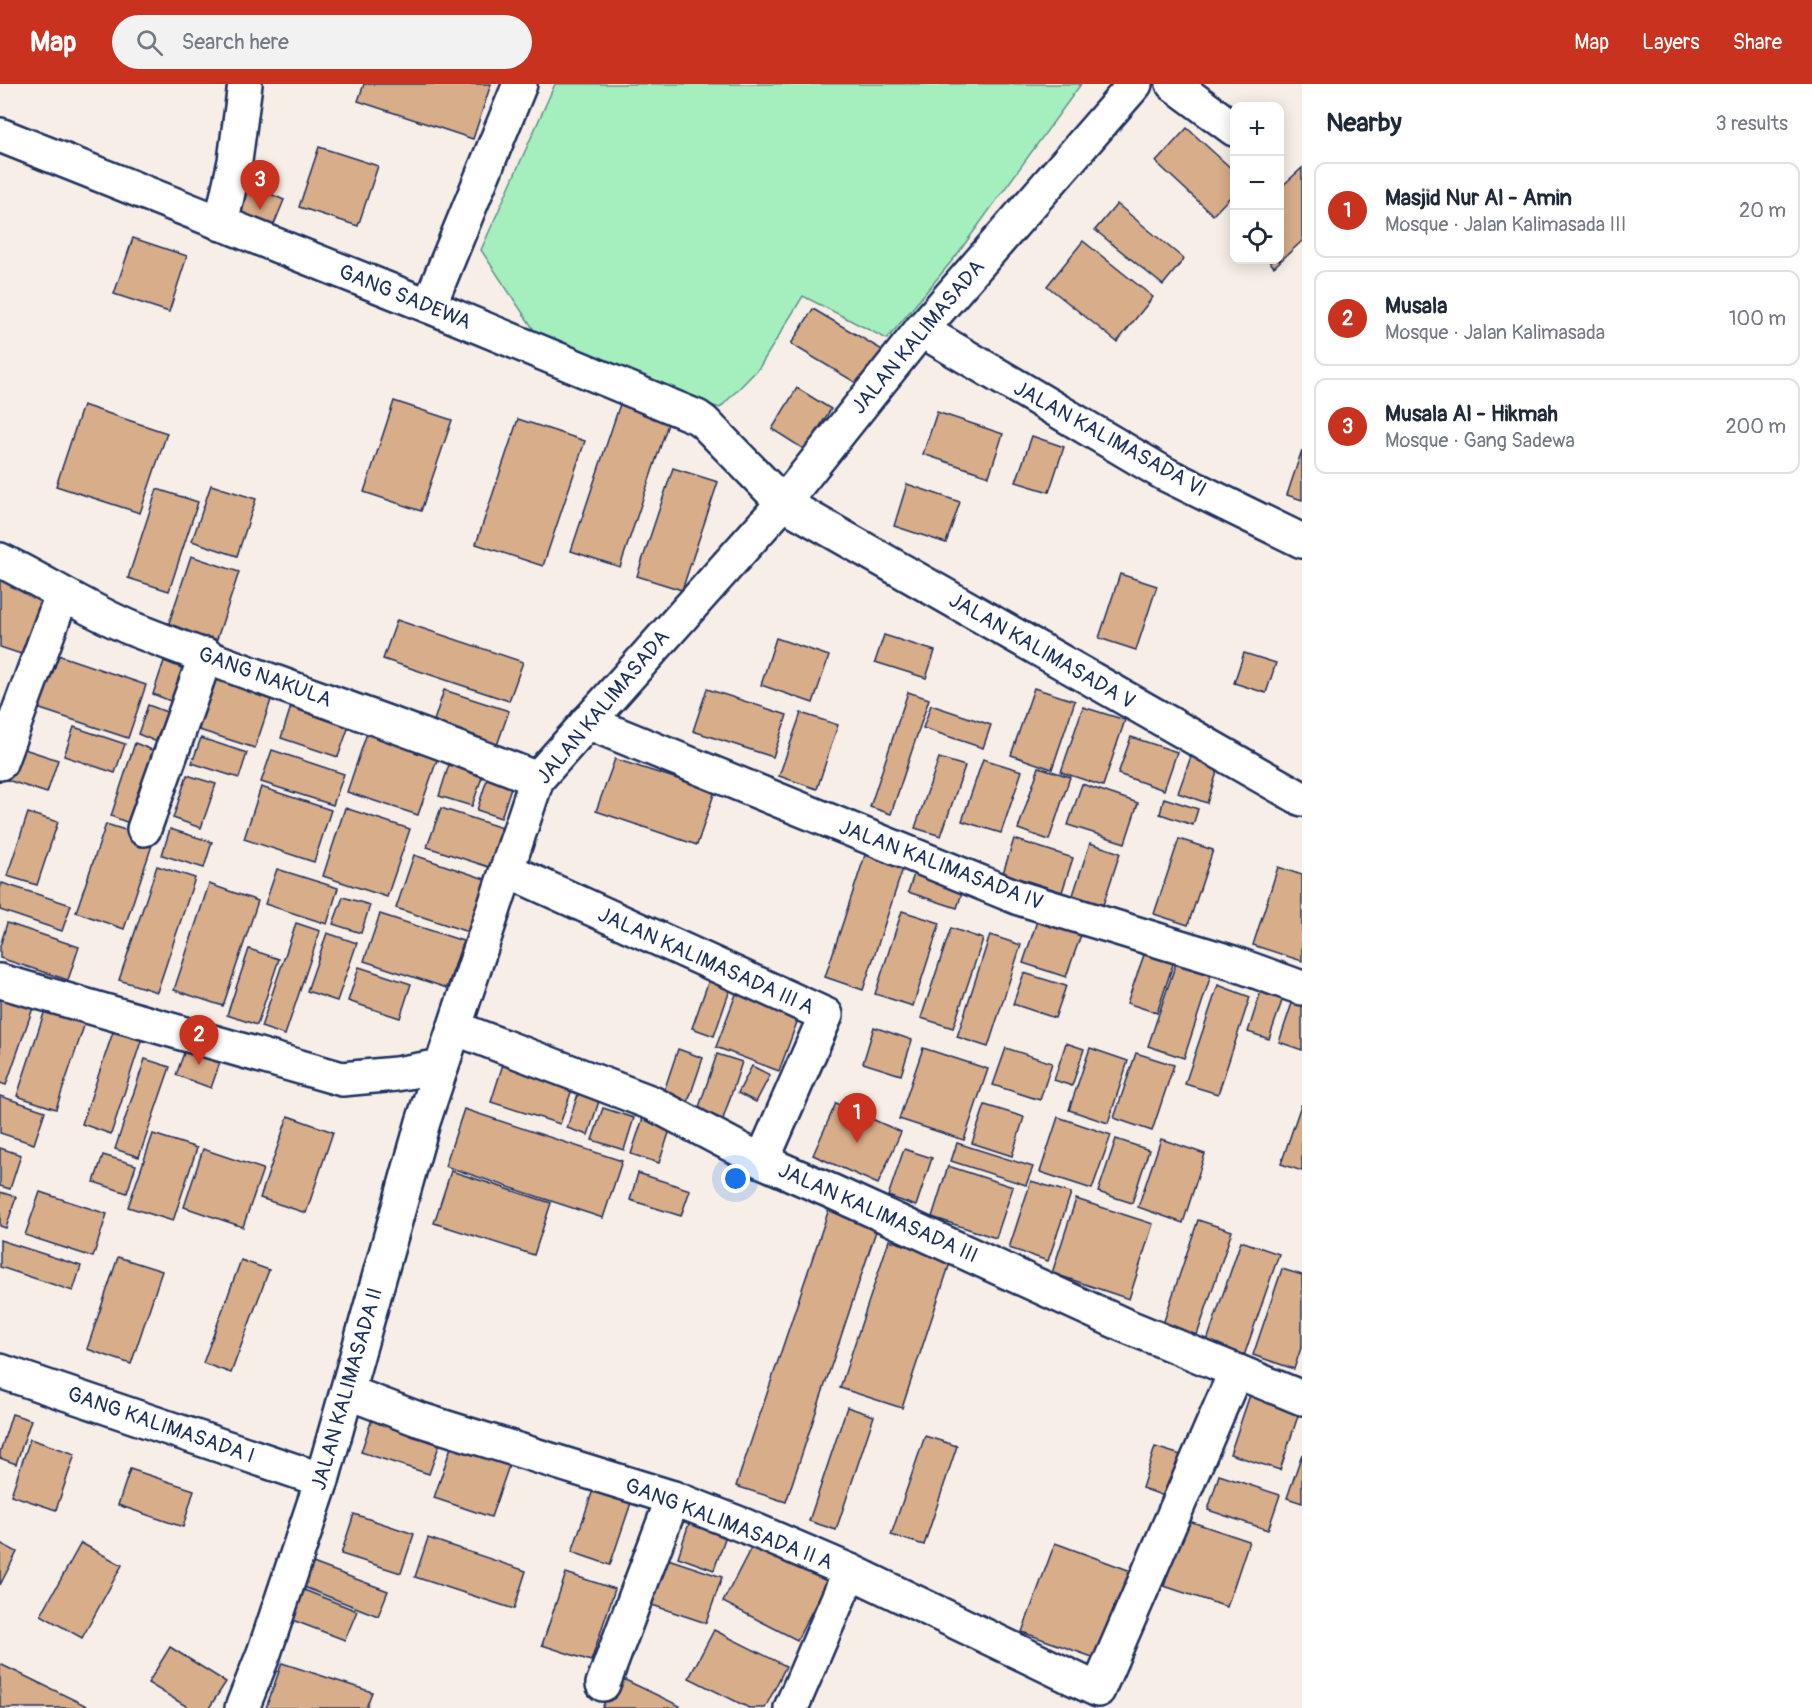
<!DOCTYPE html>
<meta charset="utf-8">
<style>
body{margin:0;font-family:Pangolin,sans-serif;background:#f2f2f3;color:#1f2937}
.controls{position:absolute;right:18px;top:18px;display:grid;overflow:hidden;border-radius:12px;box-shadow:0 3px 15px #0003}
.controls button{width:54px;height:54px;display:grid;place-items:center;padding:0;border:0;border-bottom:2px solid #e0e1e3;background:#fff;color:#1f2937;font:30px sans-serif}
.you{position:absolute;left:736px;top:1095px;width:21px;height:21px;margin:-15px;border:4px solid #fff;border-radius:50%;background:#1a73e8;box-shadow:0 0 0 9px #1a73e833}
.badge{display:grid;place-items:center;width:39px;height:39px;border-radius:50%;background:#c8321e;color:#fff;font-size:20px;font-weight:700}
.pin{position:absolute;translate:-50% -50px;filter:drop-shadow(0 2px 3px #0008)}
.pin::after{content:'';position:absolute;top:32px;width:21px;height:18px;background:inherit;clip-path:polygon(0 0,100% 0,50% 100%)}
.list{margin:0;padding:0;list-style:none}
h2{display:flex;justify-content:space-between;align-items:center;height:78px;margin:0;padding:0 24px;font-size:26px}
h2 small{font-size:20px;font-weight:400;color:#747a83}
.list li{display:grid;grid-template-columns:39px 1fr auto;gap:18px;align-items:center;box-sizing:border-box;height:96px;margin:0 12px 12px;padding:0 12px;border:2px solid #e0e1e3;border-radius:12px}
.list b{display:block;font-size:22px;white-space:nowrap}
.list p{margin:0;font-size:20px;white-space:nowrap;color:#747a83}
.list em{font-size:20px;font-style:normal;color:#747a83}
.icon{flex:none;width:33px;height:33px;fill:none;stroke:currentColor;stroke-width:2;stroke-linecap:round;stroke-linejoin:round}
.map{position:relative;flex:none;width:1302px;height:1624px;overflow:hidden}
header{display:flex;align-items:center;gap:36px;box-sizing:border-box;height:84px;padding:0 30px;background:#c8321e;color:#fff}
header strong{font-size:28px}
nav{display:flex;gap:33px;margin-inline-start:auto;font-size:21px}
.search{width:420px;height:54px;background:#f2f2f3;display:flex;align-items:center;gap:15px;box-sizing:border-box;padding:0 21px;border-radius:33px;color:#747a83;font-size:22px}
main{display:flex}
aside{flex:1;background:#fff}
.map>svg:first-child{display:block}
</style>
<header>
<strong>Map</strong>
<div class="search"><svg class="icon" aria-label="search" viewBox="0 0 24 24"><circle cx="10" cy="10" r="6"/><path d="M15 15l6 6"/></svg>Search here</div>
<nav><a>Map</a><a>Layers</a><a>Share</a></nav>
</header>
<main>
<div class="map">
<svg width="1302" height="1624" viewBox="0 0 1302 1624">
<rect width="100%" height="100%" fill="#f7efe7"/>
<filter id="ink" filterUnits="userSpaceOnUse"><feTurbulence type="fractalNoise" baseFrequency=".0167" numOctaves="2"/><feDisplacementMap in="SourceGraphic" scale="12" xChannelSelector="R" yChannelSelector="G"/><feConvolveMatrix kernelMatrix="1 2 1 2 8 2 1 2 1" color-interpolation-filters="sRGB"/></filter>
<g filter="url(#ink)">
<polygon fill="#a5efbe" stroke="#608f8e" stroke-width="1.5" points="555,0 1081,0 956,172 887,255 803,212 759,284 720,324 574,276 534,246 481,166"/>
<g fill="#d8ad89" stroke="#1b2f5e" stroke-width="1.5">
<polygon points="364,0 491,0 473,55 358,17"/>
<polygon points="1187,44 1234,87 1234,109 1213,131 1156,78"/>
<polygon points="319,63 378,82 358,142 299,123"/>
<polygon points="1302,84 1302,157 1274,183 1268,176 1280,176 1280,104"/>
<polygon points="250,101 284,116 270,150 236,136"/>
<polygon points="1117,120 1184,175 1163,201 1095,146"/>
<polygon points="133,154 187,172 169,228 114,210"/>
<polygon points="1083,157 1153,213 1117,258 1047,202"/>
<polygon points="813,225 884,267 863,303 791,260"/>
<polygon points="797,304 831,325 805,366 772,345"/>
<polygon points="622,314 671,331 620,483 571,467"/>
<polygon points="394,317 452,336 421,427 364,408"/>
<polygon points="83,321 167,349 140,429 56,402"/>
<polygon points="937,328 1003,350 989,392 923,370"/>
<polygon points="518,335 585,357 543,482 476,460"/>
<polygon points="1032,352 1064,363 1049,408 1016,398"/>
<polygon points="1302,366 1302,416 1287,411"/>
<polygon points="673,384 718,398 682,506 637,492"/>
<polygon points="907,400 960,418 946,459 894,442"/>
<polygon points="211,401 256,415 237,472 192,457"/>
<polygon points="157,405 198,418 169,507 128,494"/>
<polygon points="191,472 239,488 215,561 167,545"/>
<polygon points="1120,490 1157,502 1136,566 1099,554"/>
<polygon points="0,494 45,509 24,571 0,563"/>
<polygon points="397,536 523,578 509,617 383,575"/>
<polygon points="884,551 935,567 926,594 875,578"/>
<polygon points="776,554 829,572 813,619 761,601"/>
<polygon points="49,568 146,601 128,654 31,622"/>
<polygon points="1244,569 1276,579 1266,609 1234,599"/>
<polygon points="164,577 184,585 173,618 153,610"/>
<polygon points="212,586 274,607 255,664 193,644"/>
<polygon points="1034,604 1075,617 1052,685 1011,671"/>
<polygon points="707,605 787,631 773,673 693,647"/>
<polygon points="444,606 509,627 495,667 431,646"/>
<polygon points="908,608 929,615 891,730 870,723"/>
<polygon points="293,616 351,636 338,673 281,654"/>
<polygon points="148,621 172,630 162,660 138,650"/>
<polygon points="931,621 991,641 983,664 923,644"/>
<polygon points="1083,623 1125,636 1103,702 1061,688"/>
<polygon points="801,629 838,641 817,705 779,692"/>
<polygon points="74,643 125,660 115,689 64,672"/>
<polygon points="369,643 440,667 418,731 347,708"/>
<polygon points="1131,653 1177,668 1164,706 1118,690"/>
<polygon points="201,654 247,669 239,694 192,679"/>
<polygon points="135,659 157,668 134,741 111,732"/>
<polygon points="15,662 58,676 47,709 4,695"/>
<polygon points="1194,664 1222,673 1207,719 1178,709"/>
<polygon points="272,666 344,690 333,721 261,698"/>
<polygon points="453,668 487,679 472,722 439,712"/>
<polygon points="939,674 965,682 941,752 915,744"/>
<polygon points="615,675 715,707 697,761 596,727"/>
<polygon points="983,675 1022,687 1001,749 962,737"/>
<polygon points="491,683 515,691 501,734 477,726"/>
<polygon points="1039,683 1070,693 1049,756 1018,745"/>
<polygon points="187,691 216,700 201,744 173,734"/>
<polygon points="1082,700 1138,719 1125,759 1068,741"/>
<polygon points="261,703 331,726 314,778 244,755"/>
<polygon points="1164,714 1198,725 1193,741 1160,730"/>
<polygon points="345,724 410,745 387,813 323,792"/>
<polygon points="441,724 502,744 489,783 427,763"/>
<polygon points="28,729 58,738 37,801 7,792"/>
<polygon points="106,740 154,755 124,845 76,828"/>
<polygon points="170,745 212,758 204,784 162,771"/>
<polygon points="1014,755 1073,774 1062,808 1003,789"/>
<polygon points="1179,755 1213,766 1188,841 1154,830"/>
<polygon points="1090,759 1120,769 1103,821 1073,811"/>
<polygon points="868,762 906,775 863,906 825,893"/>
<polygon points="414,771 488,796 471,849 396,824"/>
<polygon points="918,778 967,794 957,824 908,808"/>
<polygon points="157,782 195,794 157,908 119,896"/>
<polygon points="1278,783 1302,791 1302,877 1253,861"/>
<polygon points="277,785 338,804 327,840 265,820"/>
<polygon points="2,799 71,821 62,847 0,826 0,806"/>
<polygon points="209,800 258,817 223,922 174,906"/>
<polygon points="343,813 370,821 361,849 333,840"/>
<polygon points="902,827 940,839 913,922 875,910"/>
<polygon points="380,830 463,857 447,904 364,877"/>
<polygon points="1038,834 1082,848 1066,893 1023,879"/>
<polygon points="7,839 79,863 68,896 0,874 0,862"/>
<polygon points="296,839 320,847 285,951 261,943"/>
<polygon points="951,844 983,855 953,944 921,934"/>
<polygon points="327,849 357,859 337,917 307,907"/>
<polygon points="990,851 1021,861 988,963 957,953"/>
<polygon points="249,865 279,875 257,941 227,931"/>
<polygon points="1145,868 1174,877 1157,929 1127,919"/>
<polygon points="1176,879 1211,891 1184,974 1148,962"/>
<polygon points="359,883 411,900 400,934 348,917"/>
<polygon points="1024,889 1066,902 1055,934 1013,920"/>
<polygon points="709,896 731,903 714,952 692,944"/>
<polygon points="741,897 803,922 779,987 716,963"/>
<polygon points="1218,901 1250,913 1218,1010 1185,1000"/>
<polygon points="1261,907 1283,914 1269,955 1248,948"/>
<polygon points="0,910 34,921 6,1001 0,999"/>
<polygon points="1293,916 1302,919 1302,966 1279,958"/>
<polygon points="45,926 85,939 56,1025 17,1012"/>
<polygon points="874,943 912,956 901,991 863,979"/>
<polygon points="114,945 142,954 111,1050 82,1040"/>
<polygon points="188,958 223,970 211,1004 176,991"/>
<polygon points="1066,959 1084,965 1072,1002 1054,996"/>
<polygon points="923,964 988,985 964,1056 899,1035"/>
<polygon points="1006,964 1052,979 1040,1016 993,1001"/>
<polygon points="1090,964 1128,977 1108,1039 1069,1026"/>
<polygon points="678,965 703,974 686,1024 661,1016"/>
<polygon points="1136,969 1174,981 1152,1047 1114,1034"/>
<polygon points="717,970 742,978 723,1035 698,1026"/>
<polygon points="505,974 575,997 560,1040 491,1018"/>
<polygon points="145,975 170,983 139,1073 115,1065"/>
<polygon points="752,982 770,991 756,1018 738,1009"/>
<polygon points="578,1010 599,1017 588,1051 567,1044"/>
<polygon points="0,1012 45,1027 34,1060 0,1049"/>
<polygon points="836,1019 901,1048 878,1100 813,1071"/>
<polygon points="985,1021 1024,1033 1012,1072 972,1059"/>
<polygon points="1301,1021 1302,1021 1302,1087 1281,1080"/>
<polygon points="603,1024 634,1034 624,1066 592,1056"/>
<polygon points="464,1025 622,1077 603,1134 445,1082"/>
<polygon points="644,1031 672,1040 659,1079 631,1070"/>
<polygon points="288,1032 333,1048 306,1129 260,1114"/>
<polygon points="1058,1033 1111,1051 1092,1105 1040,1088"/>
<polygon points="153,1050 197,1064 173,1137 128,1123"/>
<polygon points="1116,1055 1149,1066 1132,1119 1098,1108"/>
<polygon points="1161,1055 1205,1070 1183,1139 1138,1123"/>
<polygon points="957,1059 1033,1083 1026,1101 951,1077"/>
<polygon points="0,1064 21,1071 10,1105 0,1102"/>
<polygon points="203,1065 263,1085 243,1143 184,1123"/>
<polygon points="904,1065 932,1074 916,1122 888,1112"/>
<polygon points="103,1071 136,1081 127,1109 94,1098"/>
<polygon points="948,1082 1013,1103 996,1154 932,1133"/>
<polygon points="451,1087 551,1119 534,1171 434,1139"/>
<polygon points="638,1089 690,1106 681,1132 630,1116"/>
<polygon points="1031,1097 1071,1109 1048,1177 1009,1164"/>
<polygon points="0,1108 16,1113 6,1144 0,1142"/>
<polygon points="40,1108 107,1130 93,1173 25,1151"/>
<polygon points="1076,1115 1153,1140 1129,1215 1052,1189"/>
<polygon points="831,1119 880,1135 786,1418 736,1402"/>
<polygon points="1198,1136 1232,1147 1197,1251 1163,1240"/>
<polygon points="0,1156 81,1182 73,1207 0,1183"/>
<polygon points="889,1156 951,1176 902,1324 840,1304"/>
<polygon points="1241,1157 1279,1170 1244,1272 1206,1260"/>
<polygon points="118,1173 162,1187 131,1280 87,1265"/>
<polygon points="241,1176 269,1186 231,1289 203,1279"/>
<polygon points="1282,1185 1302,1191 1302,1261 1294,1285 1253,1271"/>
<polygon points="1253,1302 1302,1320 1280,1386 1230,1370"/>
<polygon points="847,1323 874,1332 836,1446 809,1437"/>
<polygon points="374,1329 443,1351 429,1390 361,1368"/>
<polygon points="12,1330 31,1336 16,1380 0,1374 0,1368"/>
<polygon points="925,1352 957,1362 924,1461 891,1451"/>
<polygon points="30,1355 75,1370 56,1426 11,1411"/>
<polygon points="453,1357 511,1376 491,1433 434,1414"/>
<polygon points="1155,1363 1181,1371 1167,1413 1142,1404"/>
<polygon points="1302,1370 1302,1419 1287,1414"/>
<polygon points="130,1385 194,1406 183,1443 118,1421"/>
<polygon points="1219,1391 1280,1411 1268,1446 1208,1426"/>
<polygon points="595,1400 633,1413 610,1481 572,1468"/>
<polygon points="693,1427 730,1440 714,1486 678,1473"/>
<polygon points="354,1430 414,1450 401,1489 341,1470"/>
<polygon points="1186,1436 1249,1457 1227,1523 1164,1502"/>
<polygon points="428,1454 526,1487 514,1525 415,1493"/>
<polygon points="756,1454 830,1492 797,1556 723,1518"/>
<polygon points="0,1459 17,1468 0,1501"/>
<polygon points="81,1459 122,1481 82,1554 41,1531"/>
<polygon points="1055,1459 1131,1487 1098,1575 1022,1548"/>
<polygon points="668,1475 722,1493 706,1539 652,1521"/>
<polygon points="313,1479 388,1507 378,1532 304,1503"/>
<polygon points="566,1489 615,1505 591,1577 542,1561"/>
<polygon points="299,1504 357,1527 345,1556 287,1534"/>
<polygon points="714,1546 786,1582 765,1624 749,1624 689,1594"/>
<polygon points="170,1563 226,1598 209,1624 189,1624 148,1599"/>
<polygon points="282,1579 372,1608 366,1624 266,1624"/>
<polygon points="0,1580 87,1622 86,1624 0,1624"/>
<polygon points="617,1592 680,1622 679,1624 602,1624"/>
</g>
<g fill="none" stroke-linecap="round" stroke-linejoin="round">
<defs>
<g id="minor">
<polyline points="1173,0 1234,45"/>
<polyline points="0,51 429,222 697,333 704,338 783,419 1302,715"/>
<polyline points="221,140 235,77 245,0"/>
<polyline points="429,222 520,0"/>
<polyline points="921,246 1165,390 1302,457"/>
<path d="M0,476C45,498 87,526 133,545C267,598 404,642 537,695"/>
<polyline points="587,638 1019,814 1233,879 1302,904"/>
<polyline points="0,679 62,511"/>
<polyline points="144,745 206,571"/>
<polyline points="507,786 826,931 762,1077"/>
<polyline points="0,897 342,995 396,990 442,982"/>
<polyline points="455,944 652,1019 762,1077 833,1108 1124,1241 1302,1314"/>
<polyline points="0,1287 322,1396"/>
<polyline points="347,1308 418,1335 673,1414 745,1442 850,1487 1098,1606 1236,1287"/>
<polyline points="603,1600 673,1414"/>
<polyline points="242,1624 264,1569 322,1396 423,1038 537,695 783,419 921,246 1135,0"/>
<polyline points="791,1624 850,1487"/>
</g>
</defs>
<use href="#minor" stroke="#1b2f5e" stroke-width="38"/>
<use href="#minor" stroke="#fff" stroke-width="33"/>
</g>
</g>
<g text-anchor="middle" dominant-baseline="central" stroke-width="6" stroke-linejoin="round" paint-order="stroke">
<g font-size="21" fill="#1b2f5e" stroke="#fff">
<text transform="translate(405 213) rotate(22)">GANG SADEWA</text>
<text transform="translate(918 253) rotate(-50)">JALAN KALIMASADA</text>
<text transform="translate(1110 355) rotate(29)">JALAN KALIMASADA VI</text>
<text transform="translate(1042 567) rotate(30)">JALAN KALIMASADA V</text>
<text transform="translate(265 593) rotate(20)">GANG NAKULA</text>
<text transform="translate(603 623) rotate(-50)">JALAN KALIMASADA</text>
<text transform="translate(941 781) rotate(21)">JALAN KALIMASADA IV</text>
<text transform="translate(706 877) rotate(24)">JALAN KALIMASADA III A</text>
<text transform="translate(878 1129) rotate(24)">JALAN KALIMASADA III</text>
<text transform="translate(347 1305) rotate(-74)">JALAN KALIMASADA II</text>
<text transform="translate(161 1341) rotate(19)">GANG KALIMASADA I</text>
<text transform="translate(729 1440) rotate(21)">GANG KALIMASADA II A</text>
</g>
</g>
</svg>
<div class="controls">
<button>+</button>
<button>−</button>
<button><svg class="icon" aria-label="locate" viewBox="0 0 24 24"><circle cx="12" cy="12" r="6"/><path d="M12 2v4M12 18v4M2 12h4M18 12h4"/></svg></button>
</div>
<div class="you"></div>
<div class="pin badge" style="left:857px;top:1059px">1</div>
<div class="pin badge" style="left:199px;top:981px">2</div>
<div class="pin badge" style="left:260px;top:126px">3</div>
</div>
<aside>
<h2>Nearby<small>3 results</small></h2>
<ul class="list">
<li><span class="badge">1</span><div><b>Masjid Nur Al - Amin</b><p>Mosque · Jalan Kalimasada III</p></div><em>20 m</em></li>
<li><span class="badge">2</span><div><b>Musala</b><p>Mosque · Jalan Kalimasada</p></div><em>100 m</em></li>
<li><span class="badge">3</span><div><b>Musala Al - Hikmah</b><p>Mosque · Gang Sadewa</p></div><em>200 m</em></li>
</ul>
</aside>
</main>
